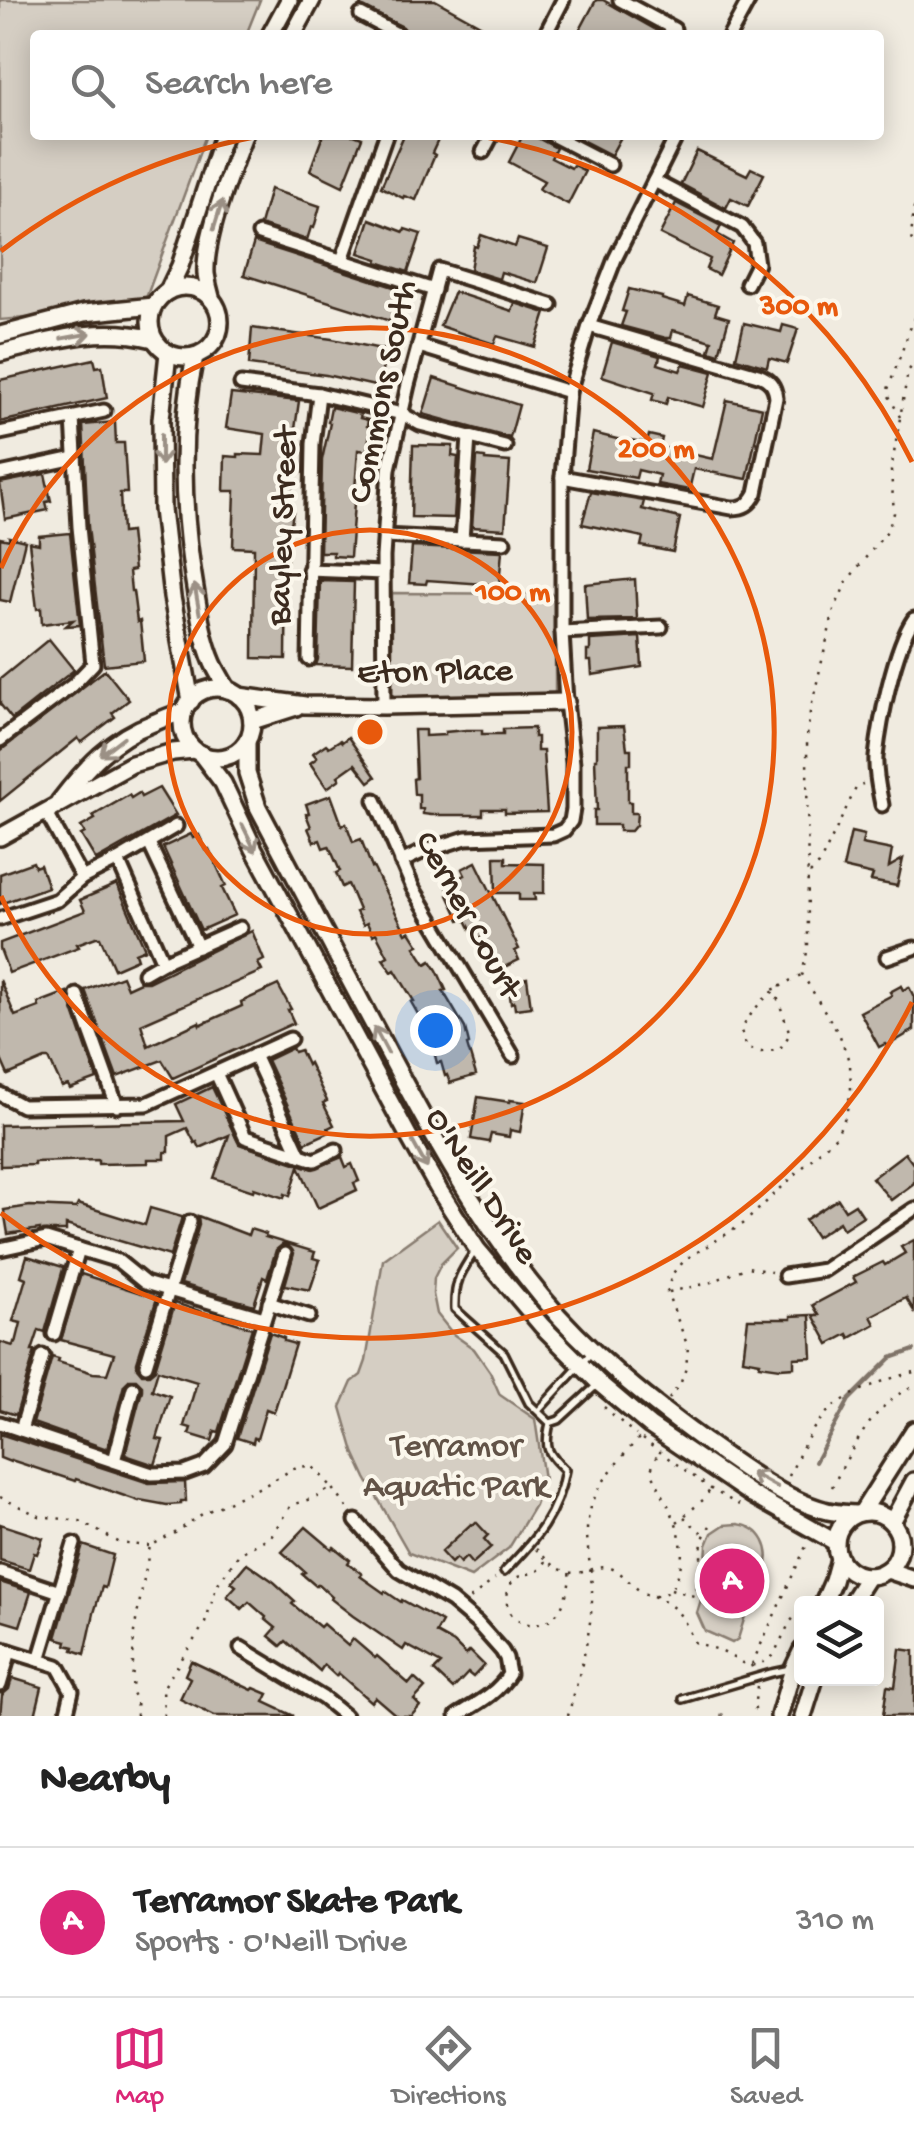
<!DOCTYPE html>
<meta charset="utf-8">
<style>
body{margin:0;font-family:"Gochi Hand",sans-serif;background:#f6f6f6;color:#222}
.controls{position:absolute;right:30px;bottom:30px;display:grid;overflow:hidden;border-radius:10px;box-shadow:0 5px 25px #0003}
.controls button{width:90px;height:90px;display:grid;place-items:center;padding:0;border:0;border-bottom:2px solid #e0e0e0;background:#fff;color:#222;font:50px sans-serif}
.you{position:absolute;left:435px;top:1030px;width:35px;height:35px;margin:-25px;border:8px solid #fff;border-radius:50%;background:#1a73e8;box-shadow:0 0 0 15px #1a73e833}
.badge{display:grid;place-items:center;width:65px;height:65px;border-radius:50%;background:#db2777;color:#fff;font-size:32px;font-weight:700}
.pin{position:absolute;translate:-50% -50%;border:5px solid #fff;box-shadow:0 2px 10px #0006}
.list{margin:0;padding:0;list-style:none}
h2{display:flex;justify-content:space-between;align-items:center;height:130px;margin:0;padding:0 40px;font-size:42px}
h2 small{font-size:32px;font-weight:400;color:#767676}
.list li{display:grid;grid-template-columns:65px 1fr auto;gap:30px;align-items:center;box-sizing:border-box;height:150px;padding:0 40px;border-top:2px solid #e0e0e0}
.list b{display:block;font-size:38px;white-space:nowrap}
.list p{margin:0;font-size:32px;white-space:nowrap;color:#767676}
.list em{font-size:32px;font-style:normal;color:#767676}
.icon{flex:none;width:55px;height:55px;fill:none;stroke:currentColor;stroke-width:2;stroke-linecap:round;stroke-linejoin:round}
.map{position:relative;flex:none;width:914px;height:1716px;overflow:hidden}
.search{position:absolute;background:#fff;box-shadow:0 5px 25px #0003;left:30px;right:30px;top:30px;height:110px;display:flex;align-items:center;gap:25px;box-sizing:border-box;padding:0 35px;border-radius:10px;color:#767676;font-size:38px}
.sheet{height:280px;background:#fff}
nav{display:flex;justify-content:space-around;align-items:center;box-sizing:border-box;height:140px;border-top:2px solid #e0e0e0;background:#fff;font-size:28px;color:#767676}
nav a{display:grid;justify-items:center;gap:5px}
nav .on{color:#db2777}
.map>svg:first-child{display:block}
</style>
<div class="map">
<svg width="914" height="1716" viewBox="0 0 914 1716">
<rect width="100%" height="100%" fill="#f0ebe0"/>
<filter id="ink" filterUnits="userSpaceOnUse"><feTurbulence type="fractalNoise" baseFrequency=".01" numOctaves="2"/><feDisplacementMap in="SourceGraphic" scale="20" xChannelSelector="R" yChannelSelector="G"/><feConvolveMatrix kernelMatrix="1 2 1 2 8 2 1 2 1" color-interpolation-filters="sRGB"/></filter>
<g filter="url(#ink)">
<g fill="#d5cec3" stroke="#887c70" stroke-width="2.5">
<polygon points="0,0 260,0 246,35 35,35 35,135 206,135 142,309 0,320"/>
<polygon points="392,593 555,594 555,697 392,696"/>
<polygon points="438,1220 457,1248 441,1264 434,1278 433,1294 437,1314 453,1334 474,1349 490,1372 500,1395 535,1419 544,1479 535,1505 509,1548 471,1577 409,1553 366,1478 354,1452 341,1407 352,1382 361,1375 366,1361 383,1260"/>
<path d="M738,1524C762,1527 773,1549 765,1572C762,1582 753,1590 750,1600C746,1613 742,1626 738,1639L732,1643L705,1631L697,1613L704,1590L707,1545L712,1533L724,1525Z"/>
</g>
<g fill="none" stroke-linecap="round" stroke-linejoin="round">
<g stroke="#7f7367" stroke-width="4">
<polyline points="815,1462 849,1400 891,1358 914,1350"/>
<polyline points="722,1716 722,1715"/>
</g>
</g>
<g fill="#c0b8ad" stroke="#3b2a1e" stroke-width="2.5">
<polygon points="364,0 435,0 498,35 408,35 403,27 360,6"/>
<polygon points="596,0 603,0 665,35 589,35 580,30"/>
<polygon points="323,135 354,135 362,138 343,186 310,170"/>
<polygon points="404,135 432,135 439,138 432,153 435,155 416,200 404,196 403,198 381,187"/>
<polygon points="523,135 532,135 556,148 551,158 571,168 573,165 585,171 568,204 539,189 544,181 509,162"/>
<polygon points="572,135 622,135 611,155"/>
<polygon points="697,151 747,175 751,168 764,174 748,206 731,198 726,208 681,184"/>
<polygon points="270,189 320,206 314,228 311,227 307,240 260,225"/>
<polygon points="676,203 721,226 717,234 733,243 718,275 706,269 710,259 660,234"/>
<polygon points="370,219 404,232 405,229 421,234 408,272 377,262 378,259 359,253"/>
<polygon points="481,235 515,247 518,239 548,248 537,283 501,272 499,279 470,270 474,246 477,247"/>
<polygon points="254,242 403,290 393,322 244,275"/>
<polygon points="629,289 662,297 662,299 685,306 688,296 718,305 715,314 729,318 719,354 709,351 712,341 691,335 673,330 671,338 666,338 621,326 626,312 622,311"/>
<polygon points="454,292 512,311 515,303 546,313 535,347 497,336 494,344 440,326"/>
<polygon points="744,323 781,332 783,325 798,329 787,363 769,358 767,367 736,358"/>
<polygon points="252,328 332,339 386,350 379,387 326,375 249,365"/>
<polygon points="612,342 660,356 658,364 680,371 683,364 713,372 703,407 668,397 666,404 652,400 654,393 602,376"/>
<polygon points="94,359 96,367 102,366 107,398 0,422 0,380"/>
<polygon points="434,378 519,405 510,438 423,414"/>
<polygon points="231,394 299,401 291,457 294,457 291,512 293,512 287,549 286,659 253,658 254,548 233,547 235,491 224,491 225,456 238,457 238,454 263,455 265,434 226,428"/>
<polygon points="727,400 762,408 747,479 694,469 689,490 657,484 659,475 638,470 636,478 586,469 593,433 629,442 630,440 647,443 649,435 662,438 660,447 713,459"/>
<polygon points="331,407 361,414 360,418 368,420 367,426 371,427 367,451 358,450 350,557 333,556 333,552 320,552 322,460 330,423 328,422"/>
<polygon points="115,422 116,443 124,443 127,493 120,493 122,533 130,532 134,570 129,571 131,591 133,591 137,622 140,621 144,661 104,665 88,527 83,425"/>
<polygon points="413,445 453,446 452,456 458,457 454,518 411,517"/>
<polygon points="477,457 485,458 485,460 510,462 505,529 472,527"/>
<polygon points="45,474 51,501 46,502 48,510 5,519 0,483"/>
<polygon points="591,492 644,501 642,509 680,518 673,552 641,546 643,537 582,524"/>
<polygon points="70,533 80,625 66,626 73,620 42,624 41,608 37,609 29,542 39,544 39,536"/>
<polygon points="9,537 25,541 10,602 0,600 0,538 10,540"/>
<polygon points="412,547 502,551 499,585 427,580 426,584 409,583"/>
<polygon points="635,579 637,619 587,620 585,584"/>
<polygon points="320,581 354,582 352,666 316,665 318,659"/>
<polygon points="640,637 642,667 592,675 591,661 587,661 587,651 590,651 590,640"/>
<polygon points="49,639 74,670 12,719 0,704 0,679"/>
<polygon points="105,670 129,700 112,713 115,717 81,743 78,738 0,801 0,751"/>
<polygon points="624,726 627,749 631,749 631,764 628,764 628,802 631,802 631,813 637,813 636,825 631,831 619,831 619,825 594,825 594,810 597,810 595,759 597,759 597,727"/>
<polygon points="534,728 534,737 537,737 537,751 543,751 547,812 505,813 505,809 483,809 483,815 431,815 423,814 423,809 419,809 419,794 414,794 413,779 416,778 414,730 425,730 425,736 445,735 445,732 466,730 482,730 482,734 503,734 503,729"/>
<polygon points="348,737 376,777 369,782 355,764 338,776 340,779 327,788 310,763 317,758 313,753 326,744 329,747 340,740 342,742"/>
<polygon points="159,788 176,815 96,860 81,835 85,833 81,827 95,819 93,816 129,795 131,798 139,793 141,797"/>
<polygon points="331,795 342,825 346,823 353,842 361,839 372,868 373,867 406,933 410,931 419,945 415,947 426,964 431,961 437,970 446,990 443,991 465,1028 469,1044 467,1045 476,1075 450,1083 447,1075 445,1076 441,1062 437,1063 433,1048 439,1047 421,1014 419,1016 411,1002 414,1001 395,970 392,972 383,959 388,956 376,933 373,935 367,923 363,925 356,912 359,910 348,884 342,887 336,873 340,871 329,846 323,848 320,840 314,842 308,828 311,827 306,814 309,813 306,804"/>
<polygon points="851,832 864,835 862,844 892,850 889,867 903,859 897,886 871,881 873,875 843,868"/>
<polygon points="191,834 193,838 199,835 206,850 209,849 226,886 222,888 235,915 201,930 163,847"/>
<polygon points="495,857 506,857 506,863 544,864 544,893 534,893 535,900 519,900 519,893 496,893"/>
<polygon points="33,862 35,867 40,865 48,887 0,904 0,874"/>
<polygon points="476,862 519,949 515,951 519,960 492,973 486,959 490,957 480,938 476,940 465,918 460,920 448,895 450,894 447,887 453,884 451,881 465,875 462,869"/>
<polygon points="117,884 145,949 135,953 137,959 114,969 100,937 96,937 77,944 79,947 9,973 0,949 0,943 85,911 80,900"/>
<polygon points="252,931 264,960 258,963 262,971 141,1024 148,1046 199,1022 200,1025 242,1006 241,1002 278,985 291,1009 288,1010 294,1023 173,1078 162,1060 117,1077 85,990 122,976 127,988 140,982 148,982"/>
<polygon points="527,978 531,1007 515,1009 514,1002 511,1003 508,981"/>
<polygon points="0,980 15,1016 39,1007 38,1003 67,992 97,1079 70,1089 68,1085 62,1087 49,1059 45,1059 8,1075 0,1057"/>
<polygon points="901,986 903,990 909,987 914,997 914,1030 887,1046 885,1044 879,1047 860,1012 892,995 890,992"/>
<polygon points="292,1048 294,1052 300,1050 307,1065 309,1063 327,1101 323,1103 334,1125 328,1128 330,1132 305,1143 267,1060"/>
<polygon points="212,1087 239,1144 313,1169 342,1157 346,1167 352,1164 359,1181 354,1183 357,1190 318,1208 299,1166 290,1196 285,1194 284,1198 254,1188 253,1191 214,1178 229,1135 200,1148 197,1142 195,1143 187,1128 169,1136 169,1152 165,1152 165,1159 148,1159 148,1163 98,1164 98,1160 34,1162 34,1165 0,1166 0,1125 184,1121 176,1104"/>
<polygon points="478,1097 510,1102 510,1100 525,1102 520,1132 510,1130 509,1137 491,1134 489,1142 471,1139"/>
<polygon points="905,1153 914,1165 914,1183 891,1200 872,1178"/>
<polygon points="838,1199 845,1210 855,1204 863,1216 843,1229 839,1222 816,1237 805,1220"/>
<polygon points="78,1204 145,1225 150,1208 182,1217 170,1256 66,1225 66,1231 40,1231 40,1229 8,1234 4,1210 30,1206 76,1208"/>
<polygon points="198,1216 248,1235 250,1229 266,1234 265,1237 315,1252 313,1258 320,1260 310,1290 285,1285 294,1253 287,1245 282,1245 276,1250 267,1279 263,1277 254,1305 181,1284 199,1225"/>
<polygon points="914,1240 914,1311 906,1298 871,1316 875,1324 850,1338 848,1334 829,1344 813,1315 819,1315 813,1305 856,1282 853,1277 883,1262 885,1265 905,1253 901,1247"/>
<polygon points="27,1256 63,1267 63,1269 45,1332 39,1330 32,1351 35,1351 16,1415 0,1410 0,1342 13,1346 14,1342 16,1343 21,1323 13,1321 26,1278 21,1276"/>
<polygon points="81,1274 157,1298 137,1362 137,1368 142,1374 149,1374 155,1369 175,1303 252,1328 219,1432 215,1431 212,1441 189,1434 191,1428 184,1426 197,1382 158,1370 152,1390 170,1396 157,1439 163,1440 155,1465 125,1455 142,1390 142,1385 136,1379 130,1379 124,1385 107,1449 33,1423 52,1357 59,1359 58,1362 93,1373 107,1374 114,1354 61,1340"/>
<polygon points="810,1315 812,1357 794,1358 794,1367 780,1368 759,1365 760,1362 743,1359 748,1319 791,1319 791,1316"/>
<polygon points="270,1333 284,1338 284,1341 295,1344 274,1412 266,1409 257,1439 254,1438 253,1443 237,1438"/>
<polygon points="0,1434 149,1483 185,1482 186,1501 181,1501 181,1504 167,1505 140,1500 139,1501 76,1479 75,1481 11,1460 10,1462 0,1458"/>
<polygon points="476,1522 488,1535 484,1539 491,1547 472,1564 466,1557 460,1563 456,1558 451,1563 441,1552 471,1524 473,1525"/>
<polygon points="0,1524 43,1538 37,1554 34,1553 29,1569 0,1560"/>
<polygon points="306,1527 332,1549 334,1547 350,1560 348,1563 362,1574 360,1576 384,1593 385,1591 401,1602 402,1600 442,1622 436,1633 454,1643 466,1655 470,1651 484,1665 473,1677 468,1673 453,1689 434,1671 441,1664 406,1645 403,1650 353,1616 331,1599 332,1597 318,1584 316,1586 302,1574 305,1572 282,1552"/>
<polygon points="83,1545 113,1555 105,1588 102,1587 94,1613 85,1654 73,1650 74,1647 66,1645 67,1641 56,1638"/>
<polygon points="247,1563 274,1582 295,1601 292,1604 320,1627 323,1624 348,1646 353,1639 375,1658 377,1656 409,1684 414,1678 425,1688 414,1700 420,1706 411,1716 397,1716 375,1697 371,1702 338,1673 336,1676 324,1665 320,1671 286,1641 281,1646 269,1636 276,1628 265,1619 266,1617 249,1602 242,1609 227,1596 236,1586 231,1582"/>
<polygon points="0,1582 31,1592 20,1626 0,1620"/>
<polygon points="900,1649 914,1651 914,1716 883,1716 887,1686 895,1687"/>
<polygon points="191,1661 252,1690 254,1688 268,1694 264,1702 294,1716 215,1716 180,1699 190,1678 185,1675"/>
<polygon points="12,1678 42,1687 35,1716 0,1716 2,1695 9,1689"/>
</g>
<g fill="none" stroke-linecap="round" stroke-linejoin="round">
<defs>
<g id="lane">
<path d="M475,1251C461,1272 454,1282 455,1309L504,1353L529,1403L550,1423C544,1448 547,1453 565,1470C557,1516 536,1539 504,1572"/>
<polyline points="539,1410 591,1353"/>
<polyline points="550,1423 559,1420 598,1384"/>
<polyline points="683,1699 771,1673 790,1669"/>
</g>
<g id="street">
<polyline points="620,0 674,29"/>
<polyline points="361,15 399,35"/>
<polyline points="545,35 563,0"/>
<polyline points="730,35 749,0"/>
<polyline points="552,135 610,165"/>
<polyline points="483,152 492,135"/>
<polyline points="654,181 742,227 754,243 757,264 747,284"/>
<polyline points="259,234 434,290"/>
<polyline points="342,260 386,135"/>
<polyline points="419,346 569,392"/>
<polyline points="241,384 319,394 402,414 420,424 505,446"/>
<polyline points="0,433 104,411"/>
<polyline points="0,474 75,458"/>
<path d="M562,477L732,508C745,508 750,504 756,493L776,398C775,386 770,379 758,375L589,326"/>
<polyline points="384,536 504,542"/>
<polyline points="462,540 469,437"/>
<polyline points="309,570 383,573"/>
<polyline points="562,632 661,627"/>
<polyline points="309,659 313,444 319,394"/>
<polyline points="384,706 383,557 389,469 408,385 439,270 551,305"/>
<polyline points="0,740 73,685 93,664 79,527 73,418"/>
<polyline points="375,800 413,888 513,1056"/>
<path d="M882,805C879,789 875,774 876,757C880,721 894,648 914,619"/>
<polyline points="46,812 82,878"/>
<polyline points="149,843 198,947"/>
<polyline points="118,860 163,962"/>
<polyline points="401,862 422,852 466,838 553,835 564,830 571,821 573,809 573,763 566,702 562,632 562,477 569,392 589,326 615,259 677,135"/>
<polyline points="0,919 57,900 82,878 118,860 176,826"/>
<polyline points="887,957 914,948"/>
<polyline points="144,973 163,962 240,928"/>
<polyline points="77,995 117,1106"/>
<polyline points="254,1055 300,1155"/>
<polyline points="216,1073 245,1137 315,1160 336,1150"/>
<polyline points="0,1094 22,1106 147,1104 290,1039"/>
<polyline points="0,1249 46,1239 118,1261 145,1283 264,1318"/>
<polyline points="785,1276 824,1270 914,1209"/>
<polyline points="269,1303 309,1316"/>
<polyline points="54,1334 79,1249"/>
<polyline points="146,1365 190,1222"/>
<polyline points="0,1423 152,1474 185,1473 204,1466 225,1444 285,1254"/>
<polyline points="21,1430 43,1356"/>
<polyline points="114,1461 133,1388"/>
<path d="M356,1521L399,1570L451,1601L477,1623L502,1651L506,1658L509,1674C497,1694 476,1704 457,1716"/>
<polyline points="0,1572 60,1592"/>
<polyline points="0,1648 58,1666 72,1691 66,1716"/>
<polyline points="241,1648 323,1698 345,1716"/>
<polyline points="39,1660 74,1544"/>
<polyline points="0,1685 10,1651"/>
</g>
<g id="secondary">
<polyline points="270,35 289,0"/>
<polyline points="293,35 312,0"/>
<circle cx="185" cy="322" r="35"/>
<polyline points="168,291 180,266 223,135"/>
<path d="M211,297C209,290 207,281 206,274C204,238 231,170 244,135"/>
<polyline points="0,335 84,313 153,306"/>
<path d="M0,353C54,340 98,325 154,339"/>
<polyline points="168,353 161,419 162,509 172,597 191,701"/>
<path d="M195,356C179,431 182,512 195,588C199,613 203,640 213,663C217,672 223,681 228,690"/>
<circle cx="217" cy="723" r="35"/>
<polyline points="239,696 305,705 384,706 566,702"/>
<polyline points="252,721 296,707"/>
<path d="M247,741V773L258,807C299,885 341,963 382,1041C429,1130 477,1219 542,1297C587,1351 644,1397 700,1438C735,1463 783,1499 824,1510C833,1513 844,1513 854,1514"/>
<polyline points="201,754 223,783 254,849 408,1135 439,1190 477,1249 542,1326 599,1383 650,1426 752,1495 835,1542"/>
<path d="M59,802C85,768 112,738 153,723C163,719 173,714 184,712"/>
<polyline points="0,837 132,764 173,752 194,750"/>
<circle cx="868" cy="1544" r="32"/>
<polyline points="862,1512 914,1430"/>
<polyline points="892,1522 914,1481"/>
<polyline points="887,1570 914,1579"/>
<polyline points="823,1604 833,1581 839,1559"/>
<polyline points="850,1604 868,1576"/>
<polyline points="779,1716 793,1669 802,1650"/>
<polyline points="803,1716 815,1678"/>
</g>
</defs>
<use href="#lane" stroke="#3b2a1e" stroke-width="12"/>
<use href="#street" stroke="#3b2a1e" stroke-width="19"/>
<use href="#secondary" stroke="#3b2a1e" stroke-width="22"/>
<g stroke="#3b2a1e" stroke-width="2.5" stroke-dasharray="2.5 8" stroke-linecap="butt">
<polyline points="914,207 911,238 914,247"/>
<polyline points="900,417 887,392 914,318"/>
<polyline points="810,874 819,865 857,786 863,784"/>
<path d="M774,988L790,1034L779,1050L761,1052L747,1048L741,1031C755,1003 774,988 801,975"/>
<polyline points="669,1292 709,1283 748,1267 771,1272"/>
<polyline points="669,1399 681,1382 686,1368 688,1347 667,1292 672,1274 686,1259 743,1224 836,1136 846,1115 851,1090 850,1064 840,1036 802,974 808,948 807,737 810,712 834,610 847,581 888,530 894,513 891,471 908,371 914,364"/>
<polyline points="604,1407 636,1435"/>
<polyline points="642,1439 711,1489 739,1505"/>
<path d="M789,1476C798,1457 807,1435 821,1419C840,1395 885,1379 914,1372"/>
<path d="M832,1487C851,1451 874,1402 914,1386"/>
<polyline points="0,1497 39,1516 80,1521 120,1543 149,1546"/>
<polyline points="684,1517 703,1534"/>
<polyline points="677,1522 703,1500 710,1490"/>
<path d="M536,1549C549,1562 563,1577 583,1572C593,1569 602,1565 613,1569C627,1575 636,1594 652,1596C663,1597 672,1590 676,1580C694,1539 666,1506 651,1470L658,1453"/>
<path d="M546,1561C537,1581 517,1568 510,1586C493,1624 547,1641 563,1603C567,1592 571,1584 569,1572"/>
<path d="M671,1589L694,1596C695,1586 699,1581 700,1571C703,1549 697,1542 713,1522"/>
<path d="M653,1596C679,1607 683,1617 694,1642L719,1650L746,1665H751L753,1669"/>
<polyline points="470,1599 495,1579"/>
<polyline points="752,1664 807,1544"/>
<polyline points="753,1665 758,1666 773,1656 790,1622 802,1608"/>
<polyline points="757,1687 754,1707 758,1716"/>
<polyline points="137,1716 136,1700 132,1693 134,1632 150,1546 175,1533 202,1514 267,1484 298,1466 313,1467 332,1487"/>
<polyline points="164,1716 163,1688 205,1623 217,1585 239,1554 271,1536 291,1505 317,1497 332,1487 350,1512"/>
<path d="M568,1716C578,1679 590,1640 592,1601C593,1578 587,1554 587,1530C588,1493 616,1463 640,1437"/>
</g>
<use href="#lane" stroke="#fbf7ec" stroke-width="5"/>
<use href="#street" stroke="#fbf7ec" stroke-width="11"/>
<use href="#secondary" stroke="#fbf7ec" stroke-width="15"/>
</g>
<defs><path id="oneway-shaft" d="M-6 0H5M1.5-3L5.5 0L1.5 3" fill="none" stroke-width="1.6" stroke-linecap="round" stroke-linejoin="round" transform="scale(2.5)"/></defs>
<g stroke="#9b9085">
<use href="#oneway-shaft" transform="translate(218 215) rotate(-73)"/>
<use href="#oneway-shaft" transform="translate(76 336) rotate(-10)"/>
<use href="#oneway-shaft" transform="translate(161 450) rotate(90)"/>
<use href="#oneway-shaft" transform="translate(197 599) rotate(-100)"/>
<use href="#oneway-shaft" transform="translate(112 746) rotate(142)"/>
<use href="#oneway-shaft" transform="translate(249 838) rotate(64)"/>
<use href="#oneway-shaft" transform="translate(381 1040) rotate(-118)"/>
<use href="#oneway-shaft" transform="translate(420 1155) rotate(61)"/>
<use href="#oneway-shaft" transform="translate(764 1480) rotate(-151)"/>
</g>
</g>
<g fill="none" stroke="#e8590c" stroke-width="5">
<circle cx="370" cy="732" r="202"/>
<path d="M1 568A404 404 0 1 1 1 896"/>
<path d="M912 1002A606 606 0 0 1 1 1213M1 251A606 606 0 0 1 265 135M475 135A606 606 0 0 1 912 462"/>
</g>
<g text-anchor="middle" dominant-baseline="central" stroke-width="8" stroke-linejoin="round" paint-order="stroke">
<g font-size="35" fill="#3b2a1e" stroke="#fbf7ec">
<text transform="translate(385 392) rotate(-78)">Commons South</text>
<text transform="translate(285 526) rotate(-88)">Bayley Street</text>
<text transform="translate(435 674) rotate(-1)">Eton Place</text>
<text transform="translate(466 916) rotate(61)">Cerner Court</text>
<text transform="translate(480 1187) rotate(57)">O'Neill Drive</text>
</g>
<g font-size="35" fill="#625347" stroke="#fbf7ec">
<text x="456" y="1448">Terramor<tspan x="456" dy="40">Aquatic Park</tspan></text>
</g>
</g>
<circle cx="370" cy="732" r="15" fill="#e8590c" stroke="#fbf7ec" stroke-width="5"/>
<g font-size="30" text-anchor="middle" font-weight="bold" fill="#e8590c" stroke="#fbf7ec" stroke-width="8" stroke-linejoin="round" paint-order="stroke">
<text x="799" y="314">300 m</text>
<text x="656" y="457">200 m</text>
<text x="513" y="600">100 m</text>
</g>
</svg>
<div class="controls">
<button><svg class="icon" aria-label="layers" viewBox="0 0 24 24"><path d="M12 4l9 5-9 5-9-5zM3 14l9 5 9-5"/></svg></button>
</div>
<div class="you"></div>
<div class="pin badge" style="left:732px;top:1581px">A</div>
<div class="search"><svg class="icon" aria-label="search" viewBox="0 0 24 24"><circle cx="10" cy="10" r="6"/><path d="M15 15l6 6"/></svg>Search here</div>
</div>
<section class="sheet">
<h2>Nearby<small></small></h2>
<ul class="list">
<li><span class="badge">A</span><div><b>Terramor Skate Park</b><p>Sports · O'Neill Drive</p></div><em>310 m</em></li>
</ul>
</section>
<nav>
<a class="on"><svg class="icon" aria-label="map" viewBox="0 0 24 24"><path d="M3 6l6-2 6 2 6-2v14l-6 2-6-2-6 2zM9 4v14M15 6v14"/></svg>Map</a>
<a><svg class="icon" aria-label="directions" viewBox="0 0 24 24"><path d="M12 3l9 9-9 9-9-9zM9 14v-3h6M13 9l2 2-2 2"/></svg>Directions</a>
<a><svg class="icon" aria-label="saved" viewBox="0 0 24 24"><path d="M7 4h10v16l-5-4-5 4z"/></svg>Saved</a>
</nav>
